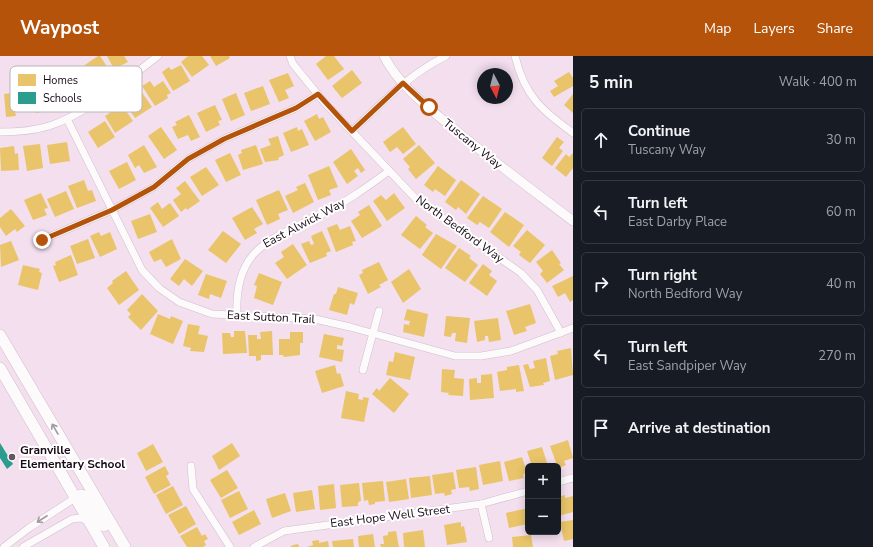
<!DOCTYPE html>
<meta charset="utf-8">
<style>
body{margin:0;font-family:"Nunito Sans",sans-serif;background:#242831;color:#f1f3f6}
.controls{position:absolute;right:12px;bottom:12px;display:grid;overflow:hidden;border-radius:6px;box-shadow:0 2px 10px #0003}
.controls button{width:36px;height:36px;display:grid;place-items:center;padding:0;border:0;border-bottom:1px solid #363941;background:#171b24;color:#f1f3f6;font:20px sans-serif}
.compass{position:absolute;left:477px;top:12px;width:36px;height:36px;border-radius:50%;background:#171b24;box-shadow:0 2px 10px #0003;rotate:173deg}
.stop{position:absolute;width:12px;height:12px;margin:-9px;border:3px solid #b45309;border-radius:50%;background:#fff}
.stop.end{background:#b45309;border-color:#fff;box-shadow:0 1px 4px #0008}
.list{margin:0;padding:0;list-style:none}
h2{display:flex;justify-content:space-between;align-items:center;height:52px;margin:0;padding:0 16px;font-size:17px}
h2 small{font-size:13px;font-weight:400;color:#9ea1a6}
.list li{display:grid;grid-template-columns:26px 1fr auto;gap:12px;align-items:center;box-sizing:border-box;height:64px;margin:0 8px 8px;padding:0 8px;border:1px solid #363941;border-radius:6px}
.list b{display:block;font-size:15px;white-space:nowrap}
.list p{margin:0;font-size:13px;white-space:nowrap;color:#9ea1a6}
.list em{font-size:13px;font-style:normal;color:#9ea1a6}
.icon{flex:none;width:22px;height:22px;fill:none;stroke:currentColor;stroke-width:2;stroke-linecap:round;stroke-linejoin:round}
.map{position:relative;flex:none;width:573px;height:491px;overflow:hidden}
header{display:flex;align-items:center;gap:24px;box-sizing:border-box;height:56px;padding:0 20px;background:#b45309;color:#fff}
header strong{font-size:19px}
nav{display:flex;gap:22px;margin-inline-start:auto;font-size:14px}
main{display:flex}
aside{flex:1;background:#171b24}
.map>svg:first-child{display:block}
</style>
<header>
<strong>Waypost</strong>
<nav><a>Map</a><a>Layers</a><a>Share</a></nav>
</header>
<main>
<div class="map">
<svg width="573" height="491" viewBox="0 0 573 491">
<rect width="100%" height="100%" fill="#f3dfee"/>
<g fill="#e9c46a">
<polygon points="98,0 100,0 110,15 93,26 82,11"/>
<polygon points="107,0 124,0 128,6 114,13"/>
<polygon points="188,0 202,0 209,9 192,21 181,6"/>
<polygon points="210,0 229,0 230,2 216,10"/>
<polygon points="326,0 334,0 344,13 328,24 316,8"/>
<polygon points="181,9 190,25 173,35 162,16 169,11 171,14"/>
<polygon points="352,14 362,27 342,42 332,30"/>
<polygon points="569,16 573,22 573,30 554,41 550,35 558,30 554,25"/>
<polygon points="288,17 294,30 285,34 289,42 279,46 269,24"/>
<polygon points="150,25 154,31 163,25 171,37 167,39 168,42 155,50 142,30"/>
<polygon points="46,30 51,54 36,57 30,34"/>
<polygon points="263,30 270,48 251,55 244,37"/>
<polygon points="141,35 152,51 135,62 124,46"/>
<polygon points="23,36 25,55 15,56 16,60 6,61 4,38"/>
<polygon points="236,37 245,59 231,65 222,43"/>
<polygon points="573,38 573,57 564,49"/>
<polygon points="122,49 133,65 115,77 105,60"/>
<polygon points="215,49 222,64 218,65 220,69 206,76 197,57"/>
<polygon points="317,58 319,63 323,61 331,76 315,85 304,65"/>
<polygon points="189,59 200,81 191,85 188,79 178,83 172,71 177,69 175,66"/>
<polygon points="105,65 115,81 98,92 88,76"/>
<polygon points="161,71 177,94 164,103 148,80"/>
<polygon points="297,71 298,75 302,73 309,89 291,96 283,77"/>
<polygon points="403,71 416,88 403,98 397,91 390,96 383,86"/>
<polygon points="278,80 284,99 278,102 279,104 265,106 260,93 271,89 268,83"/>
<polygon points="557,81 564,86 559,92 563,95 552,110 542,102"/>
<polygon points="67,86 70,105 50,108 47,89"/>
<polygon points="40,88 43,112 27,115 23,90"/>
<polygon points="144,89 157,111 144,117 139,109 135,112 128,99"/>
<polygon points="256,89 263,108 243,114 238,99 242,97 241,94"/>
<polygon points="419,89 435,107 416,123 408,113 410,111 403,103"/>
<polygon points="14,90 15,98 18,97 19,114 1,115 0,92"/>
<polygon points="351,93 365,114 361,117 358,112 354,115 358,120 347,128 333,106"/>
<polygon points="230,97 241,119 226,126 215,104"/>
<polygon points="573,97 573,112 566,121 555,112 566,98 569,101"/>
<polygon points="127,106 136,124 119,133 109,115"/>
<polygon points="329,110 338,131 329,134 331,139 318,144 308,119"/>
<polygon points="438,110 456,124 445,140 435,133 433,136 424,129"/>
<polygon points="206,111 219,129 202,140 190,121"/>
<polygon points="84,124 88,135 92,134 96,145 77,152 68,130"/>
<polygon points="461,124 480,138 466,158 458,151 456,154 445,146"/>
<polygon points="185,125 200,145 187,154 186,152 181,156 173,144 181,138 176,132"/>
<polygon points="305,127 314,146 293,157 285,140 298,134 296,131"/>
<polygon points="279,134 288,154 278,158 280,163 267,169 256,144"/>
<polygon points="66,135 74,153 55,161 47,143"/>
<polygon points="41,137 48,152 44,153 47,159 33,164 24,144"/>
<polygon points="394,137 405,152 387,165 373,145 381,139 386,144"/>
<polygon points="483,140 502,153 489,172 480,166 477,169 467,162"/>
<polygon points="158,146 162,153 170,147 179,160 163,171 150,152"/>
<polygon points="369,149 382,170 362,182 351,165 360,159 358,156"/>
<polygon points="252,151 263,168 254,173 257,177 245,184 232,162"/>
<polygon points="11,153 25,170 17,176 15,173 6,180 0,171 0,162"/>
<polygon points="505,156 524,169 509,191 490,176"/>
<polygon points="150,158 157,176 138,183 131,165"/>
<polygon points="416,160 427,169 425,171 433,177 420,193 401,179"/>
<polygon points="337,168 340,174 350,170 356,185 352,186 353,189 336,196 327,172"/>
<polygon points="527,174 545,189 530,207 519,199 521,196 513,190"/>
<polygon points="223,175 241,188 226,207 208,194"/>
<polygon points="322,175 331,195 326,197 327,200 310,207 301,188 309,185 311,189 314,188 311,180"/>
<polygon points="99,176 101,180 110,176 117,193 100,201 90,180"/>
<polygon points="436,178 457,190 441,213 422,199"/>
<polygon points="88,183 95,202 77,208 70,190"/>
<polygon points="172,183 181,203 166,211 161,203 154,206 149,196"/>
<polygon points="11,185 19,204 1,211 0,189"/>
<polygon points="293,188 307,209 287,223 275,207 284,201 281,196"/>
<polygon points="459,192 471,200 469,202 478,209 465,226 445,212"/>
<polygon points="552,194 561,207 559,208 564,214 547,227 540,218 543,215 536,206"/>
<polygon points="71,199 78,219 59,226 53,210 56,209 55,206"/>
<polygon points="185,203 203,215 192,230 184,223 179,230 170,223"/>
<polygon points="379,206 388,224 379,229 381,231 368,238 359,219 363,217 362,214"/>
<polygon points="483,208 492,215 489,219 497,225 487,240 469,227"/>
<polygon points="23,209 40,213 39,216 42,217 38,234 18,229"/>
<polygon points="409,213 421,233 403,247 391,226"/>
<polygon points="126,215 139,234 119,249 107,232 113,227 112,225"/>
<polygon points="259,217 282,226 273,249 254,242 257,230 254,229"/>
<polygon points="206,218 227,225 221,242 210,238 209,243 198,239"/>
<polygon points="573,220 573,244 570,246 565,237 558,241 552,230"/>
<polygon points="338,231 358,237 354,249 350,247 347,259 329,254 334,238 336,238"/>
<polygon points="142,238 158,255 141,274 128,261 131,258 127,254"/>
<polygon points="530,248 536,267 525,271 527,275 514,279 506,255"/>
<polygon points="407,253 428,258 424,281 403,276 404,268 409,269 410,265 404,264"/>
<polygon points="158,258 170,263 171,260 183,265 173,288 150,278"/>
<polygon points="446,260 470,262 467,287 455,285 456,277 452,277 451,281 444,280"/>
<polygon points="498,262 501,284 489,286 488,280 485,280 485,284 477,286 474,265"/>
<polygon points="188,268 200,270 198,278 208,280 204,296 190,295 191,292 183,290"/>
<polygon points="234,275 245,275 247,297 223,298 222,277 230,277 231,281 234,281"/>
<polygon points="272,275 273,299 261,299 261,304 256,305 256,300 249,300 248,279 257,279 257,283 261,283 260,276"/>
<polygon points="290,276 303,276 303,287 300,287 300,299 284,301 283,299 279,299 279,283 290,283"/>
<polygon points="324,278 344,282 342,290 337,289 337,293 344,294 342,306 319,301"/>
<polygon points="571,292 573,319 555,324 550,300 558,298 557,295"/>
<polygon points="395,296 415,301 410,324 386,319 389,305 393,306"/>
<polygon points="546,302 550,325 543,327 544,329 530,331 523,309 528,308 530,313 535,312 533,305"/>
<polygon points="335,309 337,318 340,317 344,330 322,337 315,315"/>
<polygon points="519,309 524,335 516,336 516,333 500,335 497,316 507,314 507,311"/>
<polygon points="442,313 455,314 454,322 464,323 463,340 448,339 449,337 441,336"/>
<polygon points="492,318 494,342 470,344 469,323 477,322 477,327 481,327 481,319"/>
<polygon points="390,322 409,338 394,357 372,338 377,332 379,335"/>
<polygon points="346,335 359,338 358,343 363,344 363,341 369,342 364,366 341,362"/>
<polygon points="568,384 573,402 564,405 566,409 558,412 550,390"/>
<polygon points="232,387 240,400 219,414 212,400"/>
<polygon points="153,388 163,406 146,415 137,397"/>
<polygon points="542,391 548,410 532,410 527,395"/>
<polygon points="522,401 527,417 523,418 524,422 509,425 504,406"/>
<polygon points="500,405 503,425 483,429 479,409"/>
<polygon points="165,410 169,418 166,420 171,429 154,438 145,421"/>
<polygon points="476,411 479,433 470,435 469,431 459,432 456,414"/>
<polygon points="227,414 238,432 221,442 210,424"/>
<polygon points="453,416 456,433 451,434 452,438 445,440 444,437 435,438 432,419"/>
<polygon points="430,420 432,439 411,442 409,422"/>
<polygon points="406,423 409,443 389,446 386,426"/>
<polygon points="383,425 385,445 375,446 375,448 369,449 368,444 364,445 362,427"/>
<polygon points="359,427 361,445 358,446 358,450 342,451 340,429"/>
<polygon points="334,428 336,452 320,454 318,430"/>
<polygon points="173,430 183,449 166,458 156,439"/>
<polygon points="312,434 315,453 296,456 293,437"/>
<polygon points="239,435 248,453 230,462 221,444"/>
<polygon points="285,437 291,455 272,462 266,443"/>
<polygon points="565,439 565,442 573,440 573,456 558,460 558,441"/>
<polygon points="186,450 196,468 179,478 168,459"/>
<polygon points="528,452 528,468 509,472 506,457"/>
<polygon points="254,454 261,468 239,479 232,466"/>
<polygon points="573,464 573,483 564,485 560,466"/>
<polygon points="461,466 461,471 464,470 467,486 447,489 444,469"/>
<polygon points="197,471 202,480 205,478 208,483 204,485 206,489 203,491 187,491 180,480"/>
<polygon points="423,474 425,491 404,491 403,477"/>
<polygon points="396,475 399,491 381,491 380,488 384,488 383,480 388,479 388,476"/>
<polygon points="373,478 375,491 359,491 358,480"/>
<polygon points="531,479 533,491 513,491 512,481"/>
<polygon points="353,483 354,491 333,491 332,485"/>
<polygon points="319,484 319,487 328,485 329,491 307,491 313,489 312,485"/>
<polygon points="298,488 299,491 290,491 293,489"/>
</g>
<polygon fill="#2a9d8f" points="0,387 13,408 7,413 0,402"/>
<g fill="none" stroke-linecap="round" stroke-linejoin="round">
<defs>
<g id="minor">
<polyline points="290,0 293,8 324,46 416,143 521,217 537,234 561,277"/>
<path d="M515,0C525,41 541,53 573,77"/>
<polyline points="67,63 142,214 159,232 179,246 212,258 315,263 350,271 455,300 481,300 511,295 573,272"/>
<path d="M352,75C382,47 409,18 446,0"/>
<path d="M0,76C17,76 33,75 49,70C87,58 126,24 158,0"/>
<polyline points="42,184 112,154 154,131 188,103 224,83 296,52 318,38"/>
<path d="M237,259C234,192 270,184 320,159C345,147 367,131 389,115"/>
<polyline points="363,314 379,255"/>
<polyline points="191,410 193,433 230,491"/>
<polyline points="558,426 573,422"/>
<polyline points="481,448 489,482"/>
<polyline points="4,491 29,472 75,442"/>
<polyline points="23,491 72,463 81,462 88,465"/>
<polyline points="254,491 284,475 481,448 528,435"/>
</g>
<path id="tertiary" d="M384,0C398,28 425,49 448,68C489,102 531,133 573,165"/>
<g id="primary">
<polyline points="0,279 125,491"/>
<polyline points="0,312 104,491"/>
<polyline points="75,442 81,439 84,440 104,470"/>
</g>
</defs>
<use href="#minor" stroke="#cfbecb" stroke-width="8"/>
<use href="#tertiary" stroke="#cfbecb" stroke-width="10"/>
<use href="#primary" stroke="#cfbecb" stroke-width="12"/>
<use href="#minor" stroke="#fdfafc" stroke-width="7"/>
<use href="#tertiary" stroke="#fdfafc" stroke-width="9"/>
<use href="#primary" stroke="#fdfafc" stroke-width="11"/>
</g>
<defs><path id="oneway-shaft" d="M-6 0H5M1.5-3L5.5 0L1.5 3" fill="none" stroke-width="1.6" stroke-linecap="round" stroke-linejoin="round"/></defs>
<g stroke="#a19aa0">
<use href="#oneway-shaft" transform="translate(55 373) rotate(-120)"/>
<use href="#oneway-shaft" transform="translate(42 463) rotate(147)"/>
</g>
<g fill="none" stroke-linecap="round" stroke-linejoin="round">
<polyline stroke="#b45309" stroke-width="5" points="42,184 112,154 154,131 188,103 224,83 296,52 318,38 352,75 403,27 429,51"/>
</g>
<circle fill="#655461" stroke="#fff" stroke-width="1.5" cx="12" cy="401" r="4"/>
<g text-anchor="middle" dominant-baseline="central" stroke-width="4" stroke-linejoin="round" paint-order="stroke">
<g font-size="12" fill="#180915" stroke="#fff">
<text transform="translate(473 88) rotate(39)">Tuscany Way</text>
<text transform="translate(304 167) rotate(-28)">East Alwick Way</text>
<text transform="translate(460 173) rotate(36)">North Bedford Way</text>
<text transform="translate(271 261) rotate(3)">East Sutton Trail</text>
<text transform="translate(390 460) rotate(-7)">East Hope Well Street</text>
</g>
<g font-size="12" font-weight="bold" fill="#180915" stroke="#fff" text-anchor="start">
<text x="20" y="394">Granville<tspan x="20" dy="14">Elementary School</tspan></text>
</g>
</g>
<rect x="10" y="10" width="132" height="46" rx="6" fill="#fff" stroke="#bab5b9" stroke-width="1"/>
<rect x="18" y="18" width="18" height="12" fill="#e9c46a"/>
<rect x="18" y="36" width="18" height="12" fill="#2a9d8f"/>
<g font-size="11" fill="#180915">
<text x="43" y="28">Homes</text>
<text x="43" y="46">Schools</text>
</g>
</svg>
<div class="controls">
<button>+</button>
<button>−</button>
</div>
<svg class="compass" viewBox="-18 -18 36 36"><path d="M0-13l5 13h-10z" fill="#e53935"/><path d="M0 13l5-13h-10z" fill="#9ea1a6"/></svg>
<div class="stop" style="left:429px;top:51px"></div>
<div class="stop end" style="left:42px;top:184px"></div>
</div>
<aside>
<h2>5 min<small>Walk · 400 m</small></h2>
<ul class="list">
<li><svg class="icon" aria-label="ahead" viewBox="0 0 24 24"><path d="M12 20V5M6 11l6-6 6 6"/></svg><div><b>Continue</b><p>Tuscany Way</p></div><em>30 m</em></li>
<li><svg class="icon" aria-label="left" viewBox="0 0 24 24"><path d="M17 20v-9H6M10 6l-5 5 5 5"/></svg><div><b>Turn left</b><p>East Darby Place</p></div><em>60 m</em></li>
<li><svg class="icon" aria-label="right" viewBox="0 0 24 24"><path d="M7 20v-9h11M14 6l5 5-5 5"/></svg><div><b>Turn right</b><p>North Bedford Way</p></div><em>40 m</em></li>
<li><svg class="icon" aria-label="left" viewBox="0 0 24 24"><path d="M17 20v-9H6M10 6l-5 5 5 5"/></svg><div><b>Turn left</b><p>East Sandpiper Way</p></div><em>270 m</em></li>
<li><svg class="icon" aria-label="arrive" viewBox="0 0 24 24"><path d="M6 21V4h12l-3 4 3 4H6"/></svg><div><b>Arrive at destination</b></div></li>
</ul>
</aside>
</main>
